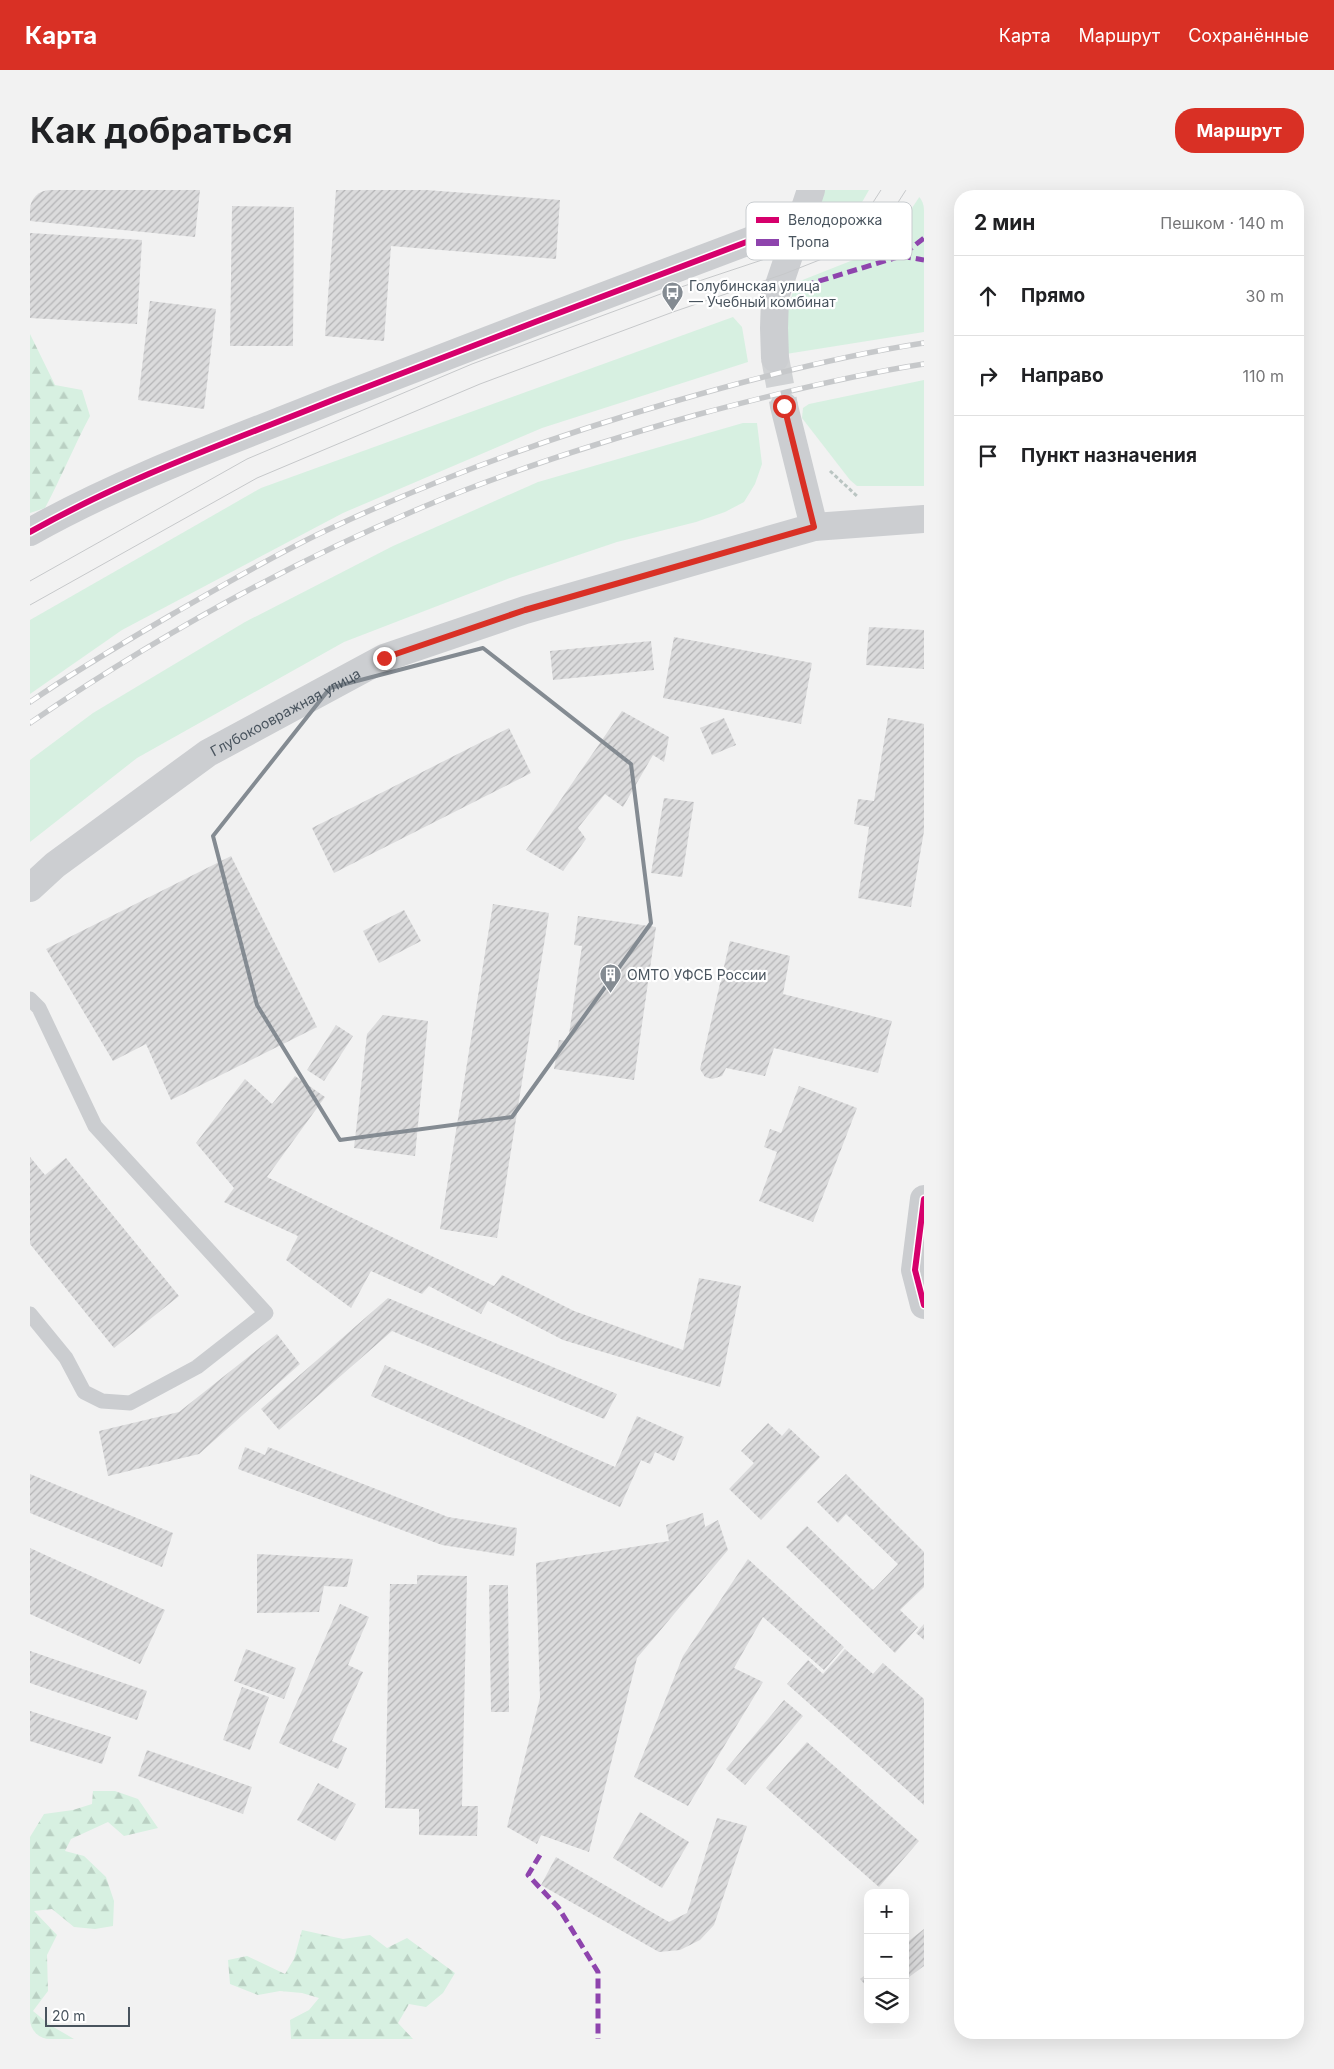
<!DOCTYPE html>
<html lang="ru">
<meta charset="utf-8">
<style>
body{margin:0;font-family:Inter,sans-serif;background:#f2f2f2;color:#202124}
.controls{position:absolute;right:15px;bottom:15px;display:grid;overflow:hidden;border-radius:10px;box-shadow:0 5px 20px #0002}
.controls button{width:45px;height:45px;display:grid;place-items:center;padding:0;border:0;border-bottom:1px solid #e0e0e0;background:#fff;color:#202124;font:25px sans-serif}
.scale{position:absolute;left:15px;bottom:12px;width:85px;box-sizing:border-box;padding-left:5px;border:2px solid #49545e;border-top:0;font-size:14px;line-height:18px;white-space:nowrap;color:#49545e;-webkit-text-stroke:4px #fff;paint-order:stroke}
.stop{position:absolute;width:15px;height:15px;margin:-11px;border:4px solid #d93025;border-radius:50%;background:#fff}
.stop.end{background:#d93025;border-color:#fff;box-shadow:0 1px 5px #0008}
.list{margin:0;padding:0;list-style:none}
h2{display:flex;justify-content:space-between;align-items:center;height:65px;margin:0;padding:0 20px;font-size:21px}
h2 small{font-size:16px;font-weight:400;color:#757577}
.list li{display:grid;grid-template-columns:32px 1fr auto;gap:15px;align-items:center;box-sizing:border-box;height:80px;padding:0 20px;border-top:1px solid #e0e0e0}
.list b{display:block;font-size:19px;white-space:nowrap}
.list em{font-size:16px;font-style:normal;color:#757577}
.icon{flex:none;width:28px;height:28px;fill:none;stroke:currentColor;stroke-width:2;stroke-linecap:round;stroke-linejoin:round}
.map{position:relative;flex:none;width:894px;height:1849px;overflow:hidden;border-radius:20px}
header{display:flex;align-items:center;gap:30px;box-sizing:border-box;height:70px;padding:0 25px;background:#d93025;color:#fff}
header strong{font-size:24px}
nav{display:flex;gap:28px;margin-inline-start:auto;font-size:18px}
.intro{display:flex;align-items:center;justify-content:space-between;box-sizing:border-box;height:120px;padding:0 30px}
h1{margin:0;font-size:35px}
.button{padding:12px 22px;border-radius:20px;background:#d93025;color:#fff;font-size:18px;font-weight:700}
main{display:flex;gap:30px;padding:0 30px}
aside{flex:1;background:#fff;border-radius:20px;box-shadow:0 5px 20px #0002}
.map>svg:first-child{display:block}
</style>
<header>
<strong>Карта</strong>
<nav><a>Карта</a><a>Маршрут</a><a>Сохранённые</a></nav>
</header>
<div class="intro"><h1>Как добраться</h1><a class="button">Маршрут</a></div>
<main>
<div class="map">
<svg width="894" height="1849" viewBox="0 0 894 1849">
<defs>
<pattern id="forest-firs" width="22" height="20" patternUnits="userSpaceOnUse" patternTransform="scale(1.25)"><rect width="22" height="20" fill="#d7f0e1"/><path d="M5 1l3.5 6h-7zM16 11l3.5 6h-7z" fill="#bad0c3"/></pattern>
<pattern id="building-hatch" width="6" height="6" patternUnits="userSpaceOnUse" patternTransform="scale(1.25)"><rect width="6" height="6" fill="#dbdbdc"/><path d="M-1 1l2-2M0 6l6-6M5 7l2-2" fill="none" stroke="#b4b4b6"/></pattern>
</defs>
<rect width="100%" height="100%" fill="#f2f2f2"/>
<g fill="#d7f0e1">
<polygon points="792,0 839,0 827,21 782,36"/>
<polygon points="894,0 894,142 756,164 755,133 765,93 856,57"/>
<polygon points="703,127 712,137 718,172 512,238 313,323 92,440 0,504 0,430 231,298"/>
<polygon points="894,190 894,296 827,296 820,290 772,228 773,218 779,214"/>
<polygon points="713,233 727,233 732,274 725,294 714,312 695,322 666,332 587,352 480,388 314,452 107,568 0,652 0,570 63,523 138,478 215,432 363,356 508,292"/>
</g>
<g fill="url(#forest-firs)">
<path d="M0,144L25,195L52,200L60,226C44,256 31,288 15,318L0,323Z"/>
<polygon points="63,1601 85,1601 108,1609 128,1638 94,1646 78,1632 41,1649 35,1661 54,1666 76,1687 84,1711 83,1736 65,1739 44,1737 22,1719 4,1721 27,1745 17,1765 18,1801 3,1821 20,1835 44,1849 0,1849 0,1647 14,1624 43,1620 62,1614"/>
<polygon points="272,1740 313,1749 340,1745 357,1758 377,1748 425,1783 413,1803 396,1817 379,1814 368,1833 383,1849 261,1849 260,1830 279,1820 289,1808 272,1803 250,1801 228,1805 200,1794 198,1770 217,1766 255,1784 264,1769"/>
</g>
<g fill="url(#building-hatch)">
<polygon points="0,0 170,0 165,47 0,31"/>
<polygon points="306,0 396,0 530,10 526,69 361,56 354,151 295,146"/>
<polygon points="202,16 264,17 263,156 200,156"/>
<polygon points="0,43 112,50 107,134 0,128"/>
<polygon points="120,111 186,119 174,219 108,210"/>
<polygon points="839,437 894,440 894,479 836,475"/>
<polygon points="644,447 782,473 771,534 633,508"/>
<polygon points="621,451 624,480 523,490 520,461"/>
<polygon points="592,521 639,547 634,572 623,565 593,617 575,604 548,638 556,649 533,681 496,660"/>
<polygon points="694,528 706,555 682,565 670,538"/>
<polygon points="858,528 894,534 894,641 881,717 828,708 839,637 824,634 828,609 844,611"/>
<polygon points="479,538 501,583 304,683 282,638"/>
<polygon points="634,608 664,612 652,687 621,683"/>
<polygon points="201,666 287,837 141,910 116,854 83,871 16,759"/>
<polygon points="463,714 519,723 467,1048 410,1039"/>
<polygon points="374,720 391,751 349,773 333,741"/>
<polygon points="548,726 626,737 604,890 524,879 529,850 538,851 552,756 544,755"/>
<polygon points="700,751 760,766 753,804 862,831 848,883 744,858 735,886 696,878 692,886 682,889 675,887 670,879"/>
<polygon points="353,825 398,831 385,966 324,958 337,844"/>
<polygon points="306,835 323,846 294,891 277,880"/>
<polygon points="265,886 295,907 237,987 464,1096 472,1085 544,1121 653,1160 669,1088 711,1096 690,1197 533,1150 458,1111 451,1124 399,1096 392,1104 341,1081 321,1118 256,1070 268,1046 194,1012 204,998 166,953 215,889 242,914"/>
<polygon points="769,896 827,918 783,1032 729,1011 747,962 734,957 740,939 751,943"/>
<polygon points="0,967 15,985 36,968 149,1106 84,1158 0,1054"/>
<polygon points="358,1108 587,1204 574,1229 362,1141 249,1240 231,1219"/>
<polygon points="247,1144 270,1174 169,1264 78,1286 69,1241 149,1222"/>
<polygon points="355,1175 585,1277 607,1226 654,1247 644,1271 625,1262 620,1274 611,1270 590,1317 341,1206"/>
<polygon points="738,1233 752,1246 759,1238 790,1267 731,1330 699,1299 724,1273 711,1261"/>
<polygon points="215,1257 235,1265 238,1257 418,1327 487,1338 484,1366 412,1355 208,1279"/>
<polygon points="0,1284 143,1343 132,1377 0,1323"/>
<polygon points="816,1284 894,1362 894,1397 870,1420 888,1437 865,1463 756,1357 777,1336 843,1400 868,1374 816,1324 808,1333 787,1312"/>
<polygon points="673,1323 675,1337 688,1330 698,1360 607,1468 559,1662 511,1645 507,1654 477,1637 510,1508 506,1373 639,1351 636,1335"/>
<polygon points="0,1358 135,1420 110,1474 0,1424"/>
<polygon points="227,1364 323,1369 317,1397 294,1396 289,1422 227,1423"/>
<polygon points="718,1369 814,1457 794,1480 733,1427 704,1478 733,1492 658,1616 604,1587 653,1466"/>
<polygon points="387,1385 437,1386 432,1616 448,1616 447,1646 389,1645 389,1619 355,1618 360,1394 387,1394"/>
<polygon points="459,1395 478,1395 479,1522 461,1522"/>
<polygon points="310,1414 339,1427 318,1475 333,1482 302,1551 317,1558 308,1579 249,1553"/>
<polygon points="894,1434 894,1450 886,1443"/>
<polygon points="216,1459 266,1478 254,1509 204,1491"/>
<polygon points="815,1459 843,1484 853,1473 894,1509 894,1615 757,1494 778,1470 793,1484"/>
<polygon points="0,1461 117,1501 107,1530 0,1493"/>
<polygon points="212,1497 239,1507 220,1560 193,1550"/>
<polygon points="754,1510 773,1526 715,1595 696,1579"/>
<polygon points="0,1521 81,1547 72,1574 0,1551"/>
<polygon points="777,1552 889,1651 849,1697 736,1598"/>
<polygon points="117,1560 222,1597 213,1624 108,1586"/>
<polygon points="288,1593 326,1614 305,1651 267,1630"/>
<polygon points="610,1622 659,1652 632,1698 583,1668"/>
<polygon points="687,1628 717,1636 684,1735 670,1750 650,1760 629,1762 511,1695 526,1667 639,1732 657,1723"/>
<polygon points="894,1739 894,1776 875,1790 875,1754"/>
<polygon points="838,1783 838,1798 830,1789"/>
</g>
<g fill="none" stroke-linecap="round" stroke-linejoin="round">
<polyline stroke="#d0d2d4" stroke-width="28" stroke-dasharray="28 14" stroke-linecap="butt" points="745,168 754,216"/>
<g stroke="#bac5c2" stroke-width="3" stroke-dasharray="4 2.5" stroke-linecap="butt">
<polyline points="691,115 717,108"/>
<polyline points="800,281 827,306"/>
</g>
<polyline stroke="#cbcdd0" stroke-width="15" points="0,809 9,818 65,936 236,1123 167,1177 100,1213 72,1211 54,1202 36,1168 0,1124"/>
<g stroke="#cbcdd0" stroke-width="28">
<path d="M0,342C96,288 201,251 303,210C459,149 615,90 772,31"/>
<polyline points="894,1009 885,1080 894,1115"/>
</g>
<g stroke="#ccced1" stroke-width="28">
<polyline points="745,168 744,138 745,107 781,0"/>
<polyline points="754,216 784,337"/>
<path id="s1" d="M0,698L25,675L178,563L354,468L495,420L784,337L894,329"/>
</g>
<g stroke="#c6c8ca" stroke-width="1">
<polyline points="0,391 217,269 442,174 636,102 756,62 831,31 851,0"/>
<polyline points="0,415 227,288 450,194 643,122 754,84 845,48 876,0"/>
</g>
<defs>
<g id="rail">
<path d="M0,512C45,481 93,453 141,425C192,396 242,366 295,341C407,288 524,246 642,212C725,188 809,166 894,153"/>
<path d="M0,533C123,449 255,375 393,317C481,280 573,251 666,225C741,205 817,186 894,174"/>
</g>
</defs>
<use href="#rail" stroke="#c6c8ca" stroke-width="5.5"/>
<use href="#rail" stroke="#fff" stroke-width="4" stroke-dasharray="11" stroke-linecap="butt"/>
<g stroke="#8e44ad" stroke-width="5" stroke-dasharray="10 5" stroke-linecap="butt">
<polyline points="871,66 894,70"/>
<polyline points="760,100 871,66 894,48"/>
<polyline points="510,1665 498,1685 528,1717 568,1782 568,1849"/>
</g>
<defs>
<g id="cycleway">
<path d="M0,342C96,288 201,251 303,210C459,149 615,90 772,31"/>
<polyline points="894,1009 885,1080 894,1115"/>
</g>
</defs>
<use href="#cycleway" stroke="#fff" stroke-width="9"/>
<use href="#cycleway" stroke="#d6006c" stroke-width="6"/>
</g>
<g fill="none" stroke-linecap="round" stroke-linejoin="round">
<polyline stroke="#d93025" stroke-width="6" points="354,468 495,420 784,337 754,216"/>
</g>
<path fill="none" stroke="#848b92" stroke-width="4" stroke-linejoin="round" d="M453,458L601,574L621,733L482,927L310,950L227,815L183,646L300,498Z"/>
<defs>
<symbol id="bus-pin" viewBox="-11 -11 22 30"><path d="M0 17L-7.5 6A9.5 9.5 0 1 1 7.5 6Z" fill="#848b92" stroke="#fff"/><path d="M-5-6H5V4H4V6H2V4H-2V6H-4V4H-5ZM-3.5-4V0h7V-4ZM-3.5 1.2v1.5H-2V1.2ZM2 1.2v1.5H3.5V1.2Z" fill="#fff"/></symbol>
<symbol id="building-pin" viewBox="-11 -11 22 30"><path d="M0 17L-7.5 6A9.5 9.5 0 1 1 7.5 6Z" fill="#848b92" stroke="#fff"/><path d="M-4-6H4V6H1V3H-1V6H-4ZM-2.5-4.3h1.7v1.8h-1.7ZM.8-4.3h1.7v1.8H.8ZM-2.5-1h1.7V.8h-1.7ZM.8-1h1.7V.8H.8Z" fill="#fff"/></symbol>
</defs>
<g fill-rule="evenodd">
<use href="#bus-pin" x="630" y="90" width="25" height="34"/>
<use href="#building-pin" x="568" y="772" width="25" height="34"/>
</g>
<g text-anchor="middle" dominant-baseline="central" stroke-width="4.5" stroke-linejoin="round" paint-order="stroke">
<g font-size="14" fill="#49545e" stroke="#fff" text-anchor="start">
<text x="659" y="95">Голубинская улица<tspan x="659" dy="16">— Учебный комбинат</tspan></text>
<text x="597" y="784">ОМТО УФСБ России</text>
</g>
<g font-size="14" fill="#49545e" stroke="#fff">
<text stroke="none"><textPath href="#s1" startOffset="311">Глубокоовражная улица</textPath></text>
</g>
</g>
<rect x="716" y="12" width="166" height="58" rx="8" fill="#fff" stroke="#c8cccf" stroke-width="1"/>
<rect x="726" y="27" width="23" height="6" fill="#d6006c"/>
<rect x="726" y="49" width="23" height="7" fill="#8e44ad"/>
<g font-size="14" fill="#49545e">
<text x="758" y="35">Велодорожка</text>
<text x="758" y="57">Тропа</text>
</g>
</svg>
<div class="controls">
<button>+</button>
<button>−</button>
<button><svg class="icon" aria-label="layers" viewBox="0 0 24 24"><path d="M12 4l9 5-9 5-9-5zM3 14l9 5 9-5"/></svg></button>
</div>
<div class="scale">20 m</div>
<div class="stop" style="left:754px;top:216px"></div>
<div class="stop end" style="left:354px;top:468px"></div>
</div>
<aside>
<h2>2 мин<small>Пешком · 140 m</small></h2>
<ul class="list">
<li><svg class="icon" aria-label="ahead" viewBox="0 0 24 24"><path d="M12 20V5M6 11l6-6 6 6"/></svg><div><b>Прямо</b></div><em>30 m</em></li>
<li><svg class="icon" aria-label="right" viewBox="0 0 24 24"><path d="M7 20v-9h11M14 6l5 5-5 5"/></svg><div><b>Направо</b></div><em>110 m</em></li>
<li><svg class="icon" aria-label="arrive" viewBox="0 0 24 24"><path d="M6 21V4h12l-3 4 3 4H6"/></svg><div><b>Пункт назначения</b></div></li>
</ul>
</aside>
</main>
